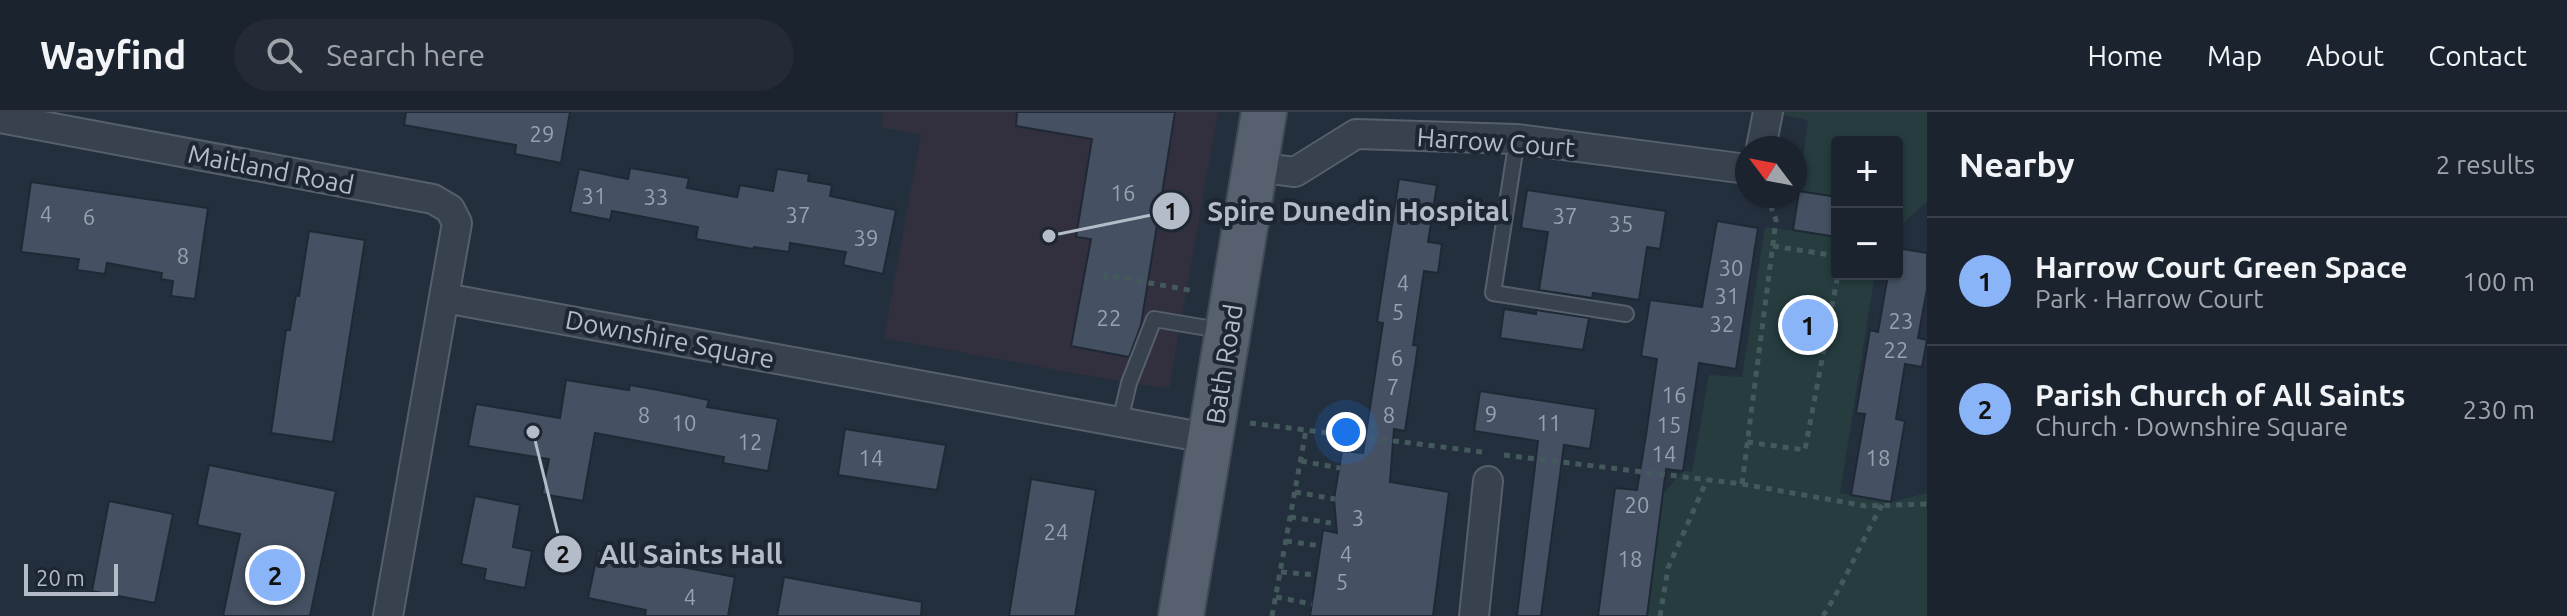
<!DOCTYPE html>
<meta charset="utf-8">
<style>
body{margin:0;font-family:Ubuntu,sans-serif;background:#242b36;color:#f1f3f6}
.controls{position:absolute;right:24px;top:24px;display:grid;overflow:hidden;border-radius:8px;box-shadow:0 2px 6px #0004}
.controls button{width:72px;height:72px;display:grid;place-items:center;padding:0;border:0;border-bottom:2px solid #39404a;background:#1b232e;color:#f1f3f6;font:40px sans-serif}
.compass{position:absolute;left:1735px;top:24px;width:72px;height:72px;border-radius:50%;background:#1b232e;box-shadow:0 2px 6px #0004;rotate:302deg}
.scale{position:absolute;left:24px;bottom:20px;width:94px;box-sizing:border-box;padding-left:8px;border:4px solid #b4bcc9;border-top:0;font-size:22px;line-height:28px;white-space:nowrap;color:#b4bcc9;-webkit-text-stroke:6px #1d2633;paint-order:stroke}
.you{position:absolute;left:1346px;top:320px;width:28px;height:28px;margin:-20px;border:6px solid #fff;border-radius:50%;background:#1a73e8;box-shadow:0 0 0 12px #1a73e833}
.badge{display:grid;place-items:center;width:52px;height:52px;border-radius:50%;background:#8ab4f8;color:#111;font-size:26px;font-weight:700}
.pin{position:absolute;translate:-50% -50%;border:4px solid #fff;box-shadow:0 2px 8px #0006}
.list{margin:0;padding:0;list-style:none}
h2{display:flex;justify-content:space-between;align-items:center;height:104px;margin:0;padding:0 32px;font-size:34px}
h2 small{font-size:26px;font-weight:400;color:#a0a4aa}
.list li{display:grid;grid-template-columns:52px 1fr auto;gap:24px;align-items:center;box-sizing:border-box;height:128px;padding:0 32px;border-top:2px solid #39404a}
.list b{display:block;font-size:30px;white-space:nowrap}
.list p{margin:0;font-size:26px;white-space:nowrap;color:#a0a4aa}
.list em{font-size:26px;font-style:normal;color:#a0a4aa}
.icon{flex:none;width:44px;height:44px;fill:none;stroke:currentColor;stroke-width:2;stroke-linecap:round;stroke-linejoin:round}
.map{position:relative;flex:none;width:1927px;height:504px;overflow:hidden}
header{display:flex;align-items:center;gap:48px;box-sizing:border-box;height:112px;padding:0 40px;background:#1b232e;border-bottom:2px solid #39404a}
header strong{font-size:38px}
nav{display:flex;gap:44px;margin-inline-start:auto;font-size:28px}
.search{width:560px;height:72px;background:#242b36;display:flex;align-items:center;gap:20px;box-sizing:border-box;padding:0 28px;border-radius:44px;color:#a0a4aa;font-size:30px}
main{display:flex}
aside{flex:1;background:#1b232e}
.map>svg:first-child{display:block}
</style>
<header>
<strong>Wayfind</strong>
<div class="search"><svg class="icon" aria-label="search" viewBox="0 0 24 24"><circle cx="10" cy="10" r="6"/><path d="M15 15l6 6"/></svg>Search here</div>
<nav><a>Home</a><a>Map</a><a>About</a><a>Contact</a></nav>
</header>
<main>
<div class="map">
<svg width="1927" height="504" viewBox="0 0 1927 504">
<rect width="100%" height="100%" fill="#242f3e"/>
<polygon fill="#32303f" points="884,0 1218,0 1169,276 1129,271 884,226 921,23 881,15"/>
<g fill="#263c3f">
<polygon points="1784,0 1927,0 1927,90 1897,116 1897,30 1837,30 1837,85 1799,79 1808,8 1783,3"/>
<polygon points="1765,115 1837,125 1837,162 1875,162 1840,381 1891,390 1927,381 1927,504 1647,504 1663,382 1683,359 1692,360 1709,263 1742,265"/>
</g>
<g fill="#455162" stroke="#1f2835" stroke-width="2">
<polygon points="406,0 570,0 561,51 515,42 516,33 404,13"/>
<polygon points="1017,0 1175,0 1141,213 1129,245 1071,234 1091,127 1076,125 1092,27 1016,14"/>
<polygon points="630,56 689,66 687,76 737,85 740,73 773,79 777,57 809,62 808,69 832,73 830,84 896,98 883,162 843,153 846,140 790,131 789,140 754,135 753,137 696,127 698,115 612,99 610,108 570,100 579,57 628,67"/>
<polygon points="1399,67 1437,73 1428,130 1442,132 1438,161 1424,159 1413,233 1418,234 1405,319 1394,317 1390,370 1449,380 1433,504 1310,504 1323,418 1337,421 1334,387 1342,339 1363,341 1383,211 1377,210"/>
<polygon points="31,70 208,96 195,187 171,184 173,169 161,167 162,161 107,151 105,162 77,158 79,147 21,140"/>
<polygon points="1527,78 1666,99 1660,137 1647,135 1639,188 1593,181 1592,186 1539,178 1548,120 1521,116"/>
<polygon points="1799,79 1837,85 1837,125 1793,118"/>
<polygon points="1717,109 1758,116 1736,257 1699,251 1683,359 1666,357 1647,504 1598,504 1615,376 1637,378 1646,323 1657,247 1641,244 1650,188 1702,195"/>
<polygon points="309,119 365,128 333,330 271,321 286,218 290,218 296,183 299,184"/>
<polygon points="1897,136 1927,141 1927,177 1918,226 1927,228 1922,255 1905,252 1896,307 1905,309 1891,390 1851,383 1865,302 1856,301 1870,218 1878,220 1888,163 1897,164"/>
<polygon points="1504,197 1536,202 1536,198 1589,206 1583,238 1500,226"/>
<polygon points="566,268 629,278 630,273 669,280 709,288 707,295 778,307 768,359 723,351 724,345 595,321 583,389 542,382 549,347 468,334 476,292 560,306"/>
<polygon points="1480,279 1596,297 1590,337 1564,333 1541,504 1517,504 1538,329 1474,319"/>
<polygon points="845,317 946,333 937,378 838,363"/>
<polygon points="209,353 336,379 310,504 223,504 240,422 197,413"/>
<polygon points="1031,367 1096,378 1075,504 1009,504"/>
<polygon points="475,384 520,393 513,435 532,439 525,476 484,468 486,457 461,452"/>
<polygon points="109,389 173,402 155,491 92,479"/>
<polygon points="598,439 735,465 728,504 645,504 646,498 588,486"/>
<polygon points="784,465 922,490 921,504 777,504"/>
</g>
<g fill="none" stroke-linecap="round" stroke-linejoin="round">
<defs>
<g id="lane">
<polyline points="1517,27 1493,181 1626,202"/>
<polyline points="1120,309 1129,271 1154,207 1225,219"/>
</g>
<g id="street">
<polyline points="0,6 433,87 450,97 457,111 388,504"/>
<polyline points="1761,36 1768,0"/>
<polyline points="1255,55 1295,60 1356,22 1517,27 1747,57"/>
<polyline points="445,186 1212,327"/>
<polyline points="1474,504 1488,369"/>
</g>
<polyline id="primary" points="1181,504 1264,0"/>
</defs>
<use href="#lane" stroke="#565f6c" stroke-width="18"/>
<use href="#street" stroke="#565f6c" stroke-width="32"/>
<use href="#primary" stroke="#414a57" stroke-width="48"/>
<g stroke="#44595c" stroke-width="5" stroke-dasharray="6 6" stroke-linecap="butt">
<polyline points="1773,134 1837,144"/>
<polyline points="1106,168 1106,163 1194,179"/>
<polyline points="1250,311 1482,340"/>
<polyline points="1747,330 1805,338 1838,162"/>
<polyline points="1504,343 1742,372 1866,394 1927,392"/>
<polyline points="1301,349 1340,356"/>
<polyline points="1742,372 1776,108 1767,84"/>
<polyline points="1295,380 1335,387"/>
<polyline points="1290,405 1331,411"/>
<polyline points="1286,429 1321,434"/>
<polyline points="1281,460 1316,463"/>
<polyline points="1276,485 1312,492"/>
<polyline points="1272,504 1306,318"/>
<polyline points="1660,504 1668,456 1707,368"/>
<path d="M1823,504C1846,468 1861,430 1882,393"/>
</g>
<use href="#lane" stroke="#38414e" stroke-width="14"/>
<use href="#street" stroke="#38414e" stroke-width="28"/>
<use href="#primary" stroke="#56606e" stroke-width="44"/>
</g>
<g text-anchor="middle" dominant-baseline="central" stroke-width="8" stroke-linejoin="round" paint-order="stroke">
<g font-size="22" fill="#98a1af">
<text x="542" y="21">29</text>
<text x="1123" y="80">16</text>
<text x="594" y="83">31</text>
<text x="656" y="84">33</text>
<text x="46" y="101">4</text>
<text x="798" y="102">37</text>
<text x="1565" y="103">37</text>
<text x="89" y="104">6</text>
<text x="1621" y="111">35</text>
<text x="866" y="125">39</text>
<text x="183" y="143">8</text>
<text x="1731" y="155">30</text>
<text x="1403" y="170">4</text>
<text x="1727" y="183">31</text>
<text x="1398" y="199">5</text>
<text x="1109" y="205">22</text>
<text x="1901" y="208">23</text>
<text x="1722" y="211">32</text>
<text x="1896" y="237">22</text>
<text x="1397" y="245">6</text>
<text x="1393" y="274">7</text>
<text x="1674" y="282">16</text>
<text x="1491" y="301">9</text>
<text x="644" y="302">8</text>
<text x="1389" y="302">8</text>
<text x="684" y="310">10</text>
<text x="1549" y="310">11</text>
<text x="1669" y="312">15</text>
<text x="750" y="329">12</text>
<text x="1664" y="341">14</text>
<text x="871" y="345">14</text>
<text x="1878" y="345">18</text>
<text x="1637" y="392">20</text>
<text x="1358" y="405">3</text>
<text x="1056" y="419">24</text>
<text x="1346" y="441">4</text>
<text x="1630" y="446">18</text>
<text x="1342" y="469">5</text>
<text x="690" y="484">4</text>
</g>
<g font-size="26" fill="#b4bcc9" stroke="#1d2633">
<text transform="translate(1496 30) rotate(4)">Harrow Court</text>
<text transform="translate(271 57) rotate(11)">Maitland Road</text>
<text transform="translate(670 227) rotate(11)">Downshire Square</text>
<text transform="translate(1224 252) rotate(-81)">Bath Road</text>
</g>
</g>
<path fill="none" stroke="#b4bcc9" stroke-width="3" d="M1049 124L1171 99M533 320L563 442"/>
<g fill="#b4bcc9" stroke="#1d2633" stroke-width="3">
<circle cx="1049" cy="124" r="8"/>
<circle cx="533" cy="320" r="8"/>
<circle cx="1171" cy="99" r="20"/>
<circle cx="563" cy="442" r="20"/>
</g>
<g font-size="24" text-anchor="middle" font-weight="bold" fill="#111">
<text x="1171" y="108">1</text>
<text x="563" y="451">2</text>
</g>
<g font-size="28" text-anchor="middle" font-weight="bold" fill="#b4bcc9" stroke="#1d2633" stroke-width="8" stroke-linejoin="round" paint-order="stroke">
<text x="1358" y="109">Spire Dunedin Hospital</text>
<text x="691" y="452">All Saints Hall</text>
</g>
</svg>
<div class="controls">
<button>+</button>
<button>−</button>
</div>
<svg class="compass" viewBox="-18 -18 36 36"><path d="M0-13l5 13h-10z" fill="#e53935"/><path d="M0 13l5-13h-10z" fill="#a0a4aa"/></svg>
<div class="scale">20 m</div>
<div class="you"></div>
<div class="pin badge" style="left:1808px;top:213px">1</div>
<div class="pin badge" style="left:275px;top:463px">2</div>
</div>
<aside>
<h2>Nearby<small>2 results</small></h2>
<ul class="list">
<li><span class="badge">1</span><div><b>Harrow Court Green Space</b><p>Park · Harrow Court</p></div><em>100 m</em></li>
<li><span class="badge">2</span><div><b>Parish Church of All Saints</b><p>Church · Downshire Square</p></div><em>230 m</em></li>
</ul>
</aside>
</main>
